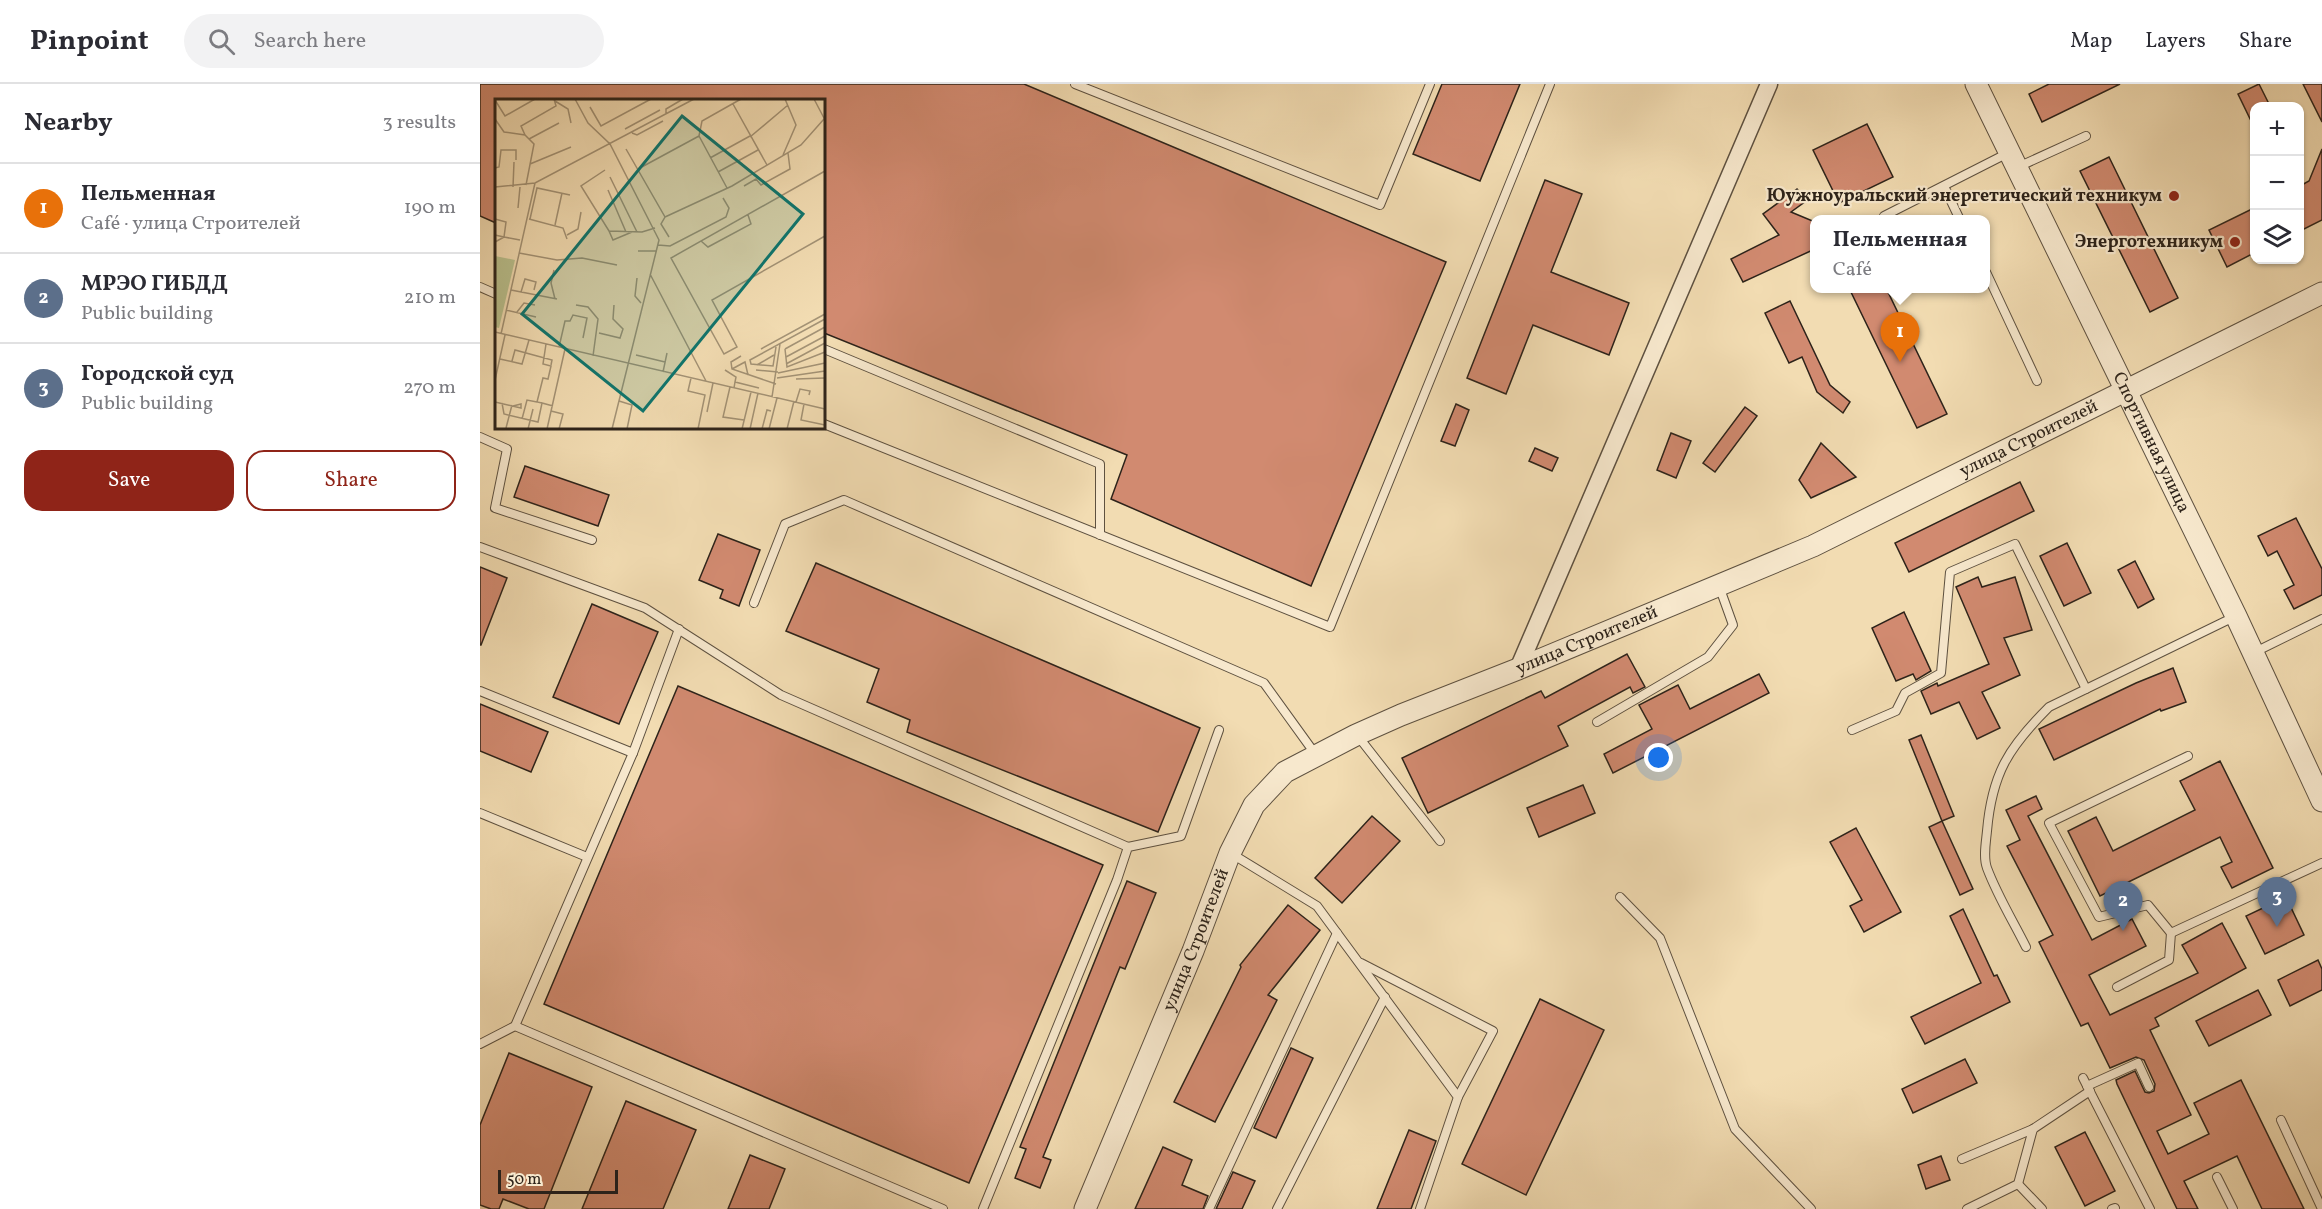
<!DOCTYPE html>
<meta charset="utf-8">
<style>
body{margin:0;font-family:Vollkorn,serif;background:#f2f2f3;color:#2b2b33}
.controls{position:absolute;right:18px;top:18px;display:grid;overflow:hidden;border-radius:12px;box-shadow:0 2px 4px #0004}
.controls button{width:54px;height:54px;display:grid;place-items:center;padding:0;border:0;border-bottom:2px solid #e1e1e2;background:#fff;color:#2b2b33;font:30px sans-serif}
.scale{position:absolute;left:18px;bottom:15px;width:120px;box-sizing:border-box;padding-left:6px;border:3px solid #2d231a;border-top:0;font-size:16px;line-height:21px;white-space:nowrap;color:#2d231a;-webkit-text-stroke:4px #f7e8cd;paint-order:stroke}
.you{position:absolute;left:1179px;top:674px;width:21px;height:21px;margin:-15px;border:4px solid #fff;border-radius:50%;background:#1a73e8;box-shadow:0 0 0 9px #1a73e833}
.badge{display:grid;place-items:center;width:39px;height:39px;border-radius:50%;background:#8f2418;color:#fff;font-size:20px;font-weight:700}
.pin{position:absolute;translate:-50% -50px;filter:drop-shadow(0 2px 3px #0008)}
.pin::after{content:'';position:absolute;top:32px;width:21px;height:18px;background:inherit;clip-path:polygon(0 0,100% 0,50% 100%)}
.popup{position:absolute;left:1330px;top:131px;width:180px;height:78px;box-sizing:border-box;display:grid;place-content:center;border-radius:12px;background:#fff;filter:drop-shadow(0 2px 4px #0005);font-size:20px;white-space:nowrap;color:#7c7c81}
.popup b{font-size:22px;color:#2b2b33}
.popup::after{content:'';position:absolute;left:50%;top:100%;margin-left:-12px;border:12px solid transparent;border-top-color:#fff}
.list{margin:0;padding:0;list-style:none}
h2{display:flex;justify-content:space-between;align-items:center;height:78px;margin:0;padding:0 24px;font-size:26px}
h2 small{font-size:20px;font-weight:400;color:#7c7c81}
.list li{display:grid;grid-template-columns:39px 1fr auto;gap:18px;align-items:center;box-sizing:border-box;height:90px;padding:0 24px;border-top:2px solid #e1e1e2}
.list b{display:block;font-size:22px;white-space:nowrap}
.list p{margin:0;font-size:20px;white-space:nowrap;color:#7c7c81}
.list em{font-size:20px;font-style:normal;color:#7c7c81}
.actions{display:flex;gap:12px;padding:18px 24px}
.actions a{flex:1;padding:14px 0;border:2px solid #8f2418;border-radius:18px;text-align:center;font-size:21px;color:#8f2418}
.actions .main{background:#8f2418;color:#fff}
.icon{flex:none;width:33px;height:33px;fill:none;stroke:currentColor;stroke-width:2;stroke-linecap:round;stroke-linejoin:round}
.map{position:relative;flex:none;width:1842px;height:1125px;overflow:hidden}
header{display:flex;align-items:center;gap:36px;box-sizing:border-box;height:84px;padding:0 30px;background:#fff;border-bottom:2px solid #e1e1e2}
header strong{font-size:28px}
nav{display:flex;gap:33px;margin-inline-start:auto;font-size:21px}
.search{width:420px;height:54px;background:#f2f2f3;display:flex;align-items:center;gap:15px;box-sizing:border-box;padding:0 21px;border-radius:33px;color:#7c7c81;font-size:22px}
main{display:flex}
aside{flex:1;background:#fff}
.map>svg:first-child{display:block}
</style>
<header>
<strong>Pinpoint</strong>
<div class="search"><svg class="icon" aria-label="search" viewBox="0 0 24 24"><circle cx="10" cy="10" r="6"/><path d="M15 15l6 6"/></svg>Search here</div>
<nav><a>Map</a><a>Layers</a><a>Share</a></nav>
</header>
<main>
<aside>
<h2>Nearby<small>3 results</small></h2>
<ul class="list">
<li><span class="badge" style="background:#e8710a">1</span><div><b>Пельменная</b><p>Café · улица Строителей</p></div><em>190 m</em></li>
<li><span class="badge" style="background:#5c6f8a">2</span><div><b>МРЭО ГИБДД</b><p>Public building</p></div><em>210 m</em></li>
<li><span class="badge" style="background:#5c6f8a">3</span><div><b>Городской суд</b><p>Public building</p></div><em>270 m</em></li>
</ul>
<div class="actions"><a class="main">Save</a><a>Share</a></div>
</aside>
<div class="map">
<svg width="1842" height="1125" viewBox="0 0 1842 1125">
<rect width="100%" height="100%" fill="#f2dcb2"/>
<filter id="stains"><feTurbulence type="fractalNoise" baseFrequency=".00333" numOctaves="4"/><feColorMatrix values="0 0 0 0 .2 0 0 0 0 .09 0 0 0 0 .02 0 0 0 .5 -.17"/></filter>
<radialGradient id="worn" r=".72"><stop offset=".6" stop-color="#630" stop-opacity="0"/><stop offset="1" stop-color="#630" stop-opacity=".3"/></radialGradient>
<g fill="#d18a70" stroke="#2d231a" stroke-width="1.5">
<polygon points="0,0 544,0 966,178 831,502 631,415 647,371 344,249 344,16 16,16 16,139 0,132"/>
<polygon points="962,0 1040,0 1000,97 933,70"/>
<polygon points="1569,0 1640,0 1562,38 1549,10"/>
<polygon points="1779,0 1790,22 1774,22 1774,43 1758,10"/>
<polygon points="1823,0 1842,0 1842,38"/>
<polygon points="1387,40 1413,93 1359,119 1333,66"/>
<polygon points="1842,65 1842,136 1820,147 1820,102 1829,97"/>
<polygon points="1629,73 1698,214 1670,228 1600,87"/>
<polygon points="1065,96 1102,110 1071,188 1149,219 1129,271 1053,241 1026,310 987,294"/>
<polygon points="1317,105 1326,117 1311,128 1335,138 1335,165 1263,198 1251,175 1299,151 1283,130"/>
<polygon points="1774,124 1774,169 1747,183 1729,146"/>
<polygon points="1369,204 1406,204 1467,330 1437,344"/>
<polygon points="1310,217 1350,301 1370,318 1363,329 1337,308 1322,273 1309,279 1285,229"/>
<polygon points="976,320 989,326 975,362 961,357"/>
<polygon points="1265,323 1277,332 1235,388 1223,379"/>
<polygon points="1191,349 1211,357 1196,394 1177,386"/>
<polygon points="1341,359 1376,393 1331,414 1319,396"/>
<polygon points="1055,364 1078,374 1072,387 1049,377"/>
<polygon points="45,382 129,411 118,442 34,413"/>
<polygon points="1540,398 1554,427 1429,488 1415,459"/>
<polygon points="1816,434 1842,485 1842,511 1814,525 1804,506 1814,501 1797,467 1788,472 1778,452"/>
<polygon points="238,450 280,466 259,522 240,514 243,506 219,496"/>
<polygon points="1587,459 1611,509 1584,522 1560,472"/>
<polygon points="1655,477 1674,515 1658,524 1638,486"/>
<polygon points="336,479 720,644 678,748 427,648 430,636 387,618 399,585 306,547"/>
<polygon points="0,483 27,494 1,561 0,561"/>
<polygon points="1498,493 1502,503 1535,493 1552,546 1524,554 1540,591 1502,608 1520,644 1497,655 1479,618 1451,630 1441,607 1457,599 1458,602 1509,580 1476,503"/>
<polygon points="112,520 178,548 139,640 73,613"/>
<polygon points="1424,528 1451,587 1436,596 1433,590 1416,597 1392,544"/>
<polygon points="1147,570 1165,603 1153,609 1150,603 1078,642 1088,662 948,729 922,674 1061,607 1065,614"/>
<polygon points="1693,584 1706,618 1681,627 1680,625 1574,676 1559,645 1656,599"/>
<polygon points="1279,590 1289,609 1133,689 1124,670 1172,645 1159,621 1198,601 1210,625"/>
<polygon points="198,602 623,781 489,1099 64,920"/>
<polygon points="0,620 68,648 51,688 0,667"/>
<polygon points="1441,651 1474,732 1462,737 1429,656"/>
<polygon points="1740,677 1793,784 1752,804 1741,783 1752,778 1740,753 1620,812 1588,747 1616,733 1633,767 1715,726 1700,697"/>
<polygon points="1103,701 1115,729 1059,753 1047,724"/>
<polygon points="1556,712 1562,725 1548,732 1612,856 1652,835 1666,862 1609,891 1630,931 1718,889 1702,861 1742,839 1766,884 1675,934 1679,942 1670,946 1711,1031 1677,1047 1688,1070 1729,1050 1714,1019 1761,996 1824,1125 1782,1125 1757,1072 1704,1097 1718,1125 1697,1125 1637,1000 1636,996 1655,987 1665,1008 1669,1009 1674,1007 1675,1000 1664,976 1656,973 1630,984 1608,939 1601,942 1559,858 1573,851 1527,762 1540,756 1526,726"/>
<polygon points="892,732 920,757 862,819 835,794"/>
<polygon points="1462,737 1493,805 1480,811 1449,743"/>
<polygon points="1376,744 1421,828 1384,848 1370,822 1382,816 1350,758"/>
<polygon points="647,797 676,809 645,885 640,883 563,1073 571,1076 560,1104 535,1094 546,1065 540,1063"/>
<polygon points="1806,813 1824,851 1785,870 1766,832"/>
<polygon points="808,821 840,846 788,911 797,916 735,1038 694,1018 761,883 760,881"/>
<polygon points="1483,825 1514,892 1517,891 1530,918 1445,960 1431,933 1501,899 1470,832"/>
<polygon points="1838,876 1842,885 1842,906 1810,922 1798,896"/>
<polygon points="1778,906 1791,931 1729,962 1716,937"/>
<polygon points="1060,915 1124,946 1046,1111 982,1080"/>
<polygon points="811,964 833,974 796,1054 774,1044"/>
<polygon points="29,969 112,1003 64,1125 49,1125 23,1115 19,1125 11,1125 0,1121 0,1041"/>
<polygon points="1485,975 1497,999 1433,1029 1422,1005"/>
<polygon points="146,1017 216,1046 183,1125 102,1125"/>
<polygon points="929,1046 956,1057 931,1125 897,1125"/>
<polygon points="1605,1048 1635,1107 1605,1122 1575,1063"/>
<polygon points="683,1063 712,1076 702,1101 728,1112 723,1125 655,1125"/>
<polygon points="270,1071 305,1085 289,1125 248,1125"/>
<polygon points="1461,1072 1470,1096 1446,1105 1438,1081"/>
<polygon points="753,1088 775,1097 762,1125 736,1125"/>
</g>
<g fill="none" stroke-linecap="round" stroke-linejoin="round">
<defs>
<g id="service">
<polyline points="595,0 900,121 950,0"/>
<polyline points="1538,83 1606,52"/>
<polyline points="1464,102 1480,136"/>
<polyline points="1404,132 1530,68"/>
<polyline points="1506,188 1557,297"/>
<polyline points="0,203 16,210"/>
<polyline points="344,265 620,380 620,451"/>
<polyline points="344,340 850,543 1070,0"/>
<polyline points="0,353 27,365 15,424 112,456"/>
<polyline points="0,463 165,524 301,611 648,763"/>
<polyline points="274,519 305,440 364,416 784,599 836,671"/>
<polyline points="1773,569 1842,535"/>
<polyline points="0,607 153,669"/>
<polyline points="1117,638 1228,573 1253,541 1239,502"/>
<polyline points="1372,646 1416,627 1425,609 1461,589 1470,488 1535,460 1606,605"/>
<polyline points="877,651 960,757"/>
<polyline points="1708,672 1569,739 1619,833 1668,821 1691,849 1842,779"/>
<polyline points="0,729 107,773"/>
<polyline points="752,770 837,822 978,1013 940,1125"/>
<polyline points="1140,813 1180,854 1255,1045 1331,1125"/>
<path d="M1546,863C1533,837 1517,811 1507,784C1503,773 1506,758 1507,747C1512,689 1529,663 1569,623L1756,532"/>
<polyline points="881,879 1013,947 978,1013"/>
<polyline points="1637,903 1689,876 1691,849"/>
<polyline points="35,942 463,1125"/>
<polyline points="0,960 35,942 153,669 199,545"/>
<polyline points="1603,994 1670,1125"/>
<polyline points="1607,1002 1658,979 1669,1003"/>
<polyline points="1801,1036 1842,1125"/>
<polyline points="1482,1075 1553,1045"/>
<polyline points="1737,1093 1753,1125"/>
<polyline points="1538,1100 1562,1125"/>
<polyline points="503,1125 637,796 648,763 701,752 739,646"/>
<polyline points="729,1125 857,849"/>
<polyline points="797,1125 905,913"/>
<polyline points="1487,1125 1538,1100 1553,1045 1610,1007"/>
<polyline points="1632,1125 1635,1124"/>
</g>
<polyline id="minor" points="1038,585 1289,0"/>
<g id="tertiary">
<path id="s1" d="M1496,0L1756,532L1842,717"/>
<path id="s2" d="M605,1125L713,867L750,769L774,721L805,688L876,651L921,631L1038,585L1333,462L1842,209"/>
</g>
</defs>
<use href="#service" stroke="#5e5140" stroke-width="10"/>
<use href="#minor" stroke="#5e5140" stroke-width="19"/>
<use href="#tertiary" stroke="#5e5140" stroke-width="23"/>
<use href="#service" stroke="#f7e8cd" stroke-width="8"/>
<use href="#minor" stroke="#f7e8cd" stroke-width="16"/>
<use href="#tertiary" stroke="#f7e8cd" stroke-width="21"/>
</g>
<g fill="#8f2418" stroke="#f7e8cd" stroke-width="2">
<circle cx="1694" cy="112" r="6"/>
<circle cx="1755" cy="158" r="6"/>
</g>
<g text-anchor="middle" dominant-baseline="central" stroke-width="4.5" stroke-linejoin="round" paint-order="stroke">
<g font-size="18" font-weight="bold" fill="#2d231a" stroke="#f7e8cd" text-anchor="end">
<text x="1682" y="112">Юужноуральский энергетический техникум</text>
<text x="1743" y="158">Энерготехникум</text>
</g>
<g font-size="18" fill="#2d231a" stroke="#f7e8cd">
<text stroke="none"><textPath href="#s2" startOffset="1299">улица Строителей</textPath></text>
<text stroke="none"><textPath href="#s1" startOffset="399">Спортивная улица</textPath></text>
<text stroke="none"><textPath href="#s2" startOffset="813">улица Строителей</textPath></text>
<text stroke="none"><textPath href="#s2" startOffset="291">улица Строителей</textPath></text>
</g>
</g>
<g transform="translate(15 15)">
<rect width="330" height="330" fill="#f2dcb2"/>
<path d="M0,157L20,161L4,229L0,228Z" fill="#b9c08d"/>
<path fill="none" stroke="#a39275" stroke-width="1.5" d="M80,0L93,24L115,45L164,141L117,330M319,0L330,21M0,1L10,17L40,0M60,2L73,10L76,24M238,5L272,66M95,8L106,27L156,0M171,15V10L188,0M0,20L9,33L30,36L39,45L31,86M130,30L165,11M137,34L142,36L168,22M30,36L26,27L61,7L59,0M255,38L293,6M34,40L64,24M131,50L170,118L166,125L174,138M288,56L301,26L290,0M215,59L255,37M35,65L76,48M0,69L4,68L6,51H21V61M143,70L204,37M110,71L86,87L114,132L147,133L160,129M330,72L176,159L229,255L242,248L217,201L330,137M223,73L263,51M115,78L142,133M249,87L261,80L266,86L295,70L293,54M0,88L40,84L199,0M18,88L19,63M232,89L204,37L207,22L246,0M113,91L131,133M23,109L25,88M170,118L237,87L306,46L329,20M0,120L11,123L9,138L0,136M34,120L68,129L72,140M35,120L42,89L75,96M60,126L67,94M114,132L118,141L137,133M72,136L83,130L86,113M206,142L213,148L256,125L253,116M0,143L9,138L25,141M163,146L175,147L231,118L234,109L228,99M143,152H162M24,154L62,161L87,159L122,166M59,171L56,184L60,200M155,175L211,282M142,179L140,197L146,204M16,191L62,200M26,193L30,180L41,183L39,191M81,206L93,208L103,220L98,257M11,211L41,218M22,213L29,204L40,206M0,233L330,310M104,234L125,239L128,230L118,220L119,206M6,235L40,84M64,248L70,222H75L78,216L92,219L88,239M281,248L278,267L256,265L255,261L330,220M266,250L330,215M290,250L292,268L330,253M290,250L330,228M141,256L170,263M246,257L236,263L237,270L281,285M291,258L330,237M5,260L27,265L34,241M17,262L20,251L57,261L56,266M291,265L330,244M262,266L279,256M237,270L250,263L253,276M230,271L241,278L240,283M261,271L283,273M168,273L172,254M283,274L330,264M196,279L193,292L210,296L203,330M282,279L330,272M301,280L330,279M0,281L10,236M235,288L228,318L249,321M239,289L240,283L264,289M277,298L285,245M124,302L137,306L132,330M0,303L26,309V305L18,307M301,303L305,290L315,292L314,296M7,304L9,315L43,323L47,304L58,307M47,304L42,303L48,279L53,280L56,267L48,265L51,245M309,305L306,321L330,326M56,312L68,315L64,330M212,313L218,284M27,320L32,301L42,303M11,329L17,306M33,330L38,310M52,330L70,250M247,330L256,293M255,330L263,294M267,330L272,311L276,312M274,330L282,299M292,330L299,302"/>
<path fill="#0f766e" fill-opacity="0.15" stroke="#0f766e" stroke-width="3" d="M187,17L308,115L148,312L27,215Z"/>
<rect width="330" height="330" fill="none" stroke="#2d231a" stroke-width="3"/>
</g>
<rect width="100%" height="100%" filter="url(#stains)"/>
<rect width="100%" height="100%" fill="url(#worn)"/>
</svg>
<div class="controls">
<button>+</button>
<button>−</button>
<button><svg class="icon" aria-label="layers" viewBox="0 0 24 24"><path d="M12 4l9 5-9 5-9-5zM3 14l9 5 9-5"/></svg></button>
</div>
<div class="scale">50 m</div>
<div class="you"></div>
<div class="pin badge" style="left:1420px;top:278px;background:#e8710a">1</div>
<div class="popup"><b>Пельменная</b>Café</div>
<div class="pin badge" style="left:1643px;top:847px;background:#5c6f8a">2</div>
<div class="pin badge" style="left:1797px;top:843px;background:#5c6f8a">3</div>
</div>
</main>
